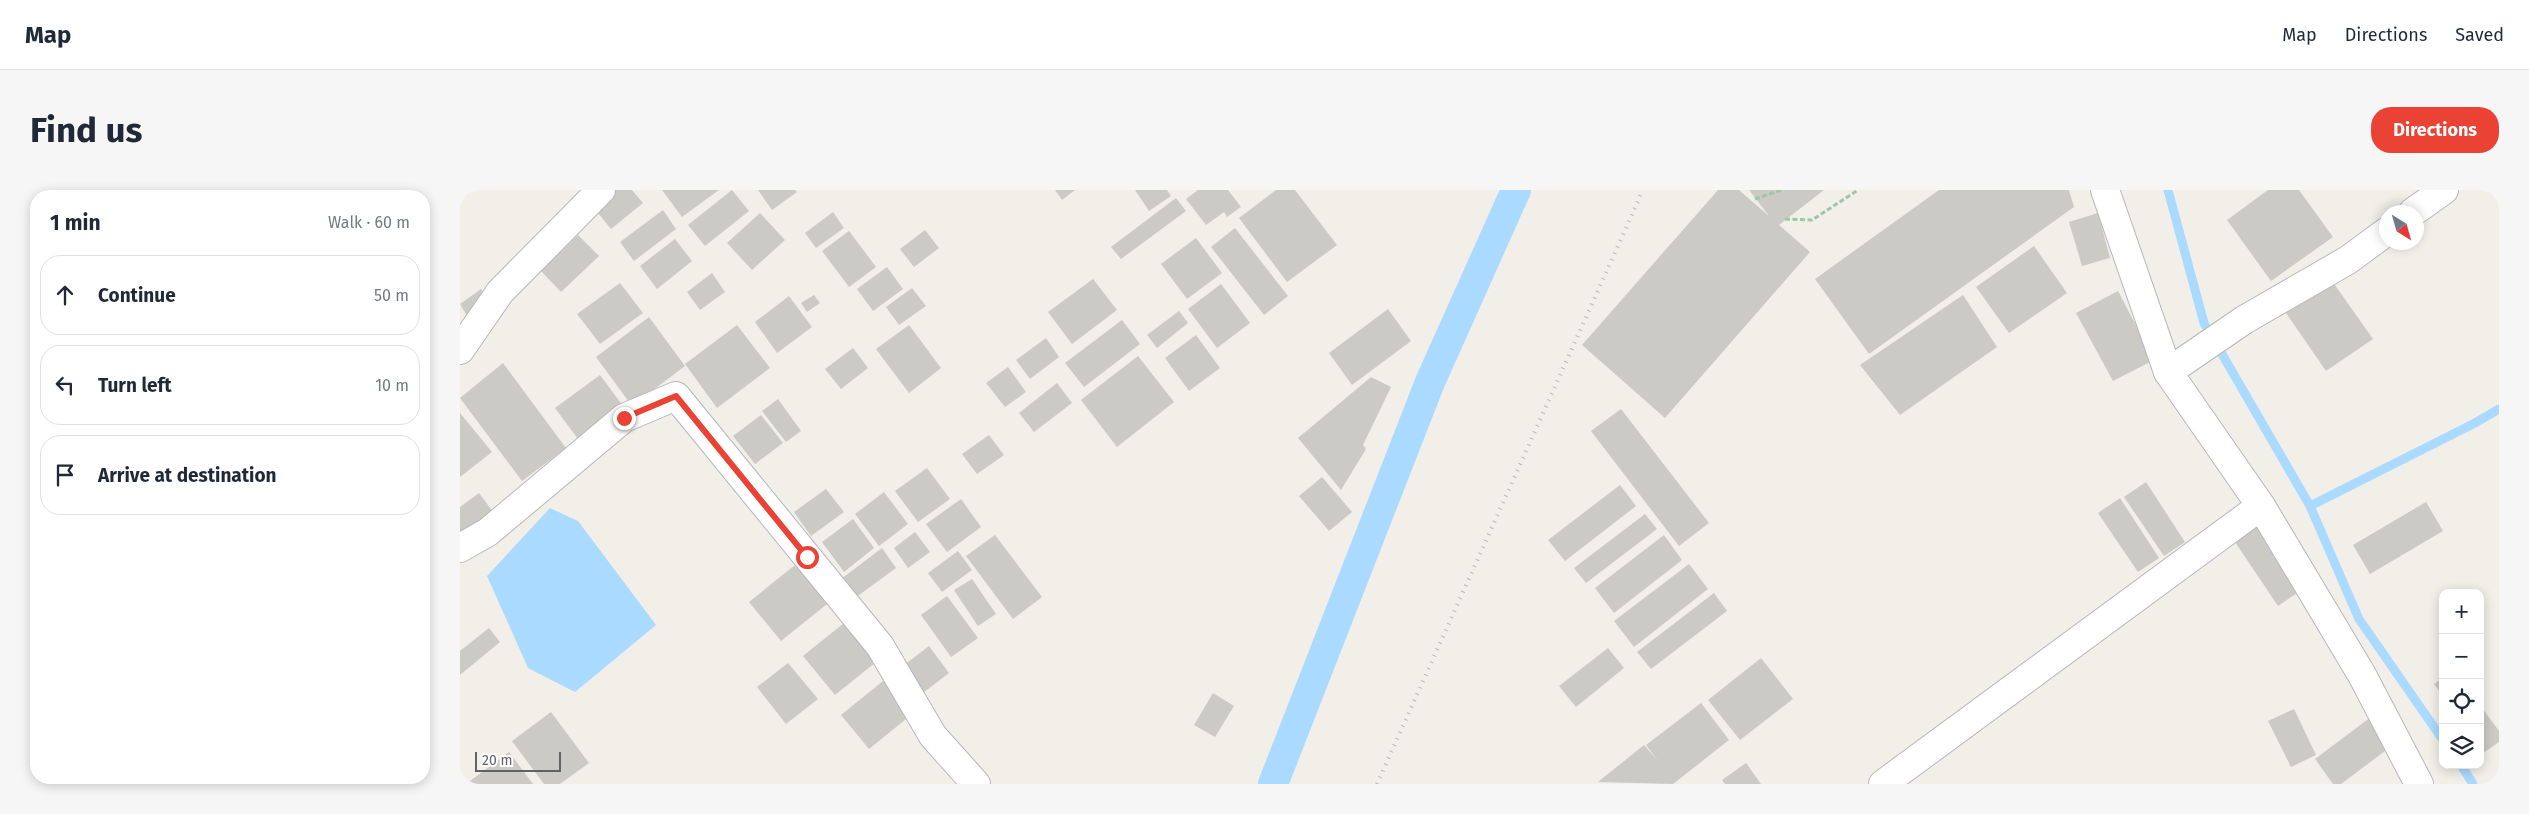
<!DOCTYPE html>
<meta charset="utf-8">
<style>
body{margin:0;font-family:"Fira Sans",sans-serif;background:#f6f6f7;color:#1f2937}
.controls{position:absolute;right:15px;bottom:15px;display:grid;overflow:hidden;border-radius:10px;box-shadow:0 2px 12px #0003}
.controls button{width:45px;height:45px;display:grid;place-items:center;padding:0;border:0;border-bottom:1px solid #e0e1e3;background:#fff;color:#1f2937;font:25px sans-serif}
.compass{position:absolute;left:1919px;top:15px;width:45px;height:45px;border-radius:50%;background:#fff;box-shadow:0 2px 12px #0003;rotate:143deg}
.scale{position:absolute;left:15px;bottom:12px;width:86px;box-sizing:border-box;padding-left:5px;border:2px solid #5f6368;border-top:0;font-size:14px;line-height:18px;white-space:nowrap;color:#5f6368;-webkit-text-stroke:4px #fff;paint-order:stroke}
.stop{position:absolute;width:15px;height:15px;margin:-11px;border:4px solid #ea4335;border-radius:50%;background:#fff}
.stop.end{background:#ea4335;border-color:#fff;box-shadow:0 1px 5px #0008}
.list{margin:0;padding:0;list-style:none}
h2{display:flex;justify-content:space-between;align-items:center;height:65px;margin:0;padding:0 20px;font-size:21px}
h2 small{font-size:16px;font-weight:400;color:#747a83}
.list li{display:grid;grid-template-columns:32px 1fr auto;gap:15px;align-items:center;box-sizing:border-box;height:80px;margin:0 10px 10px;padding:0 10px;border:1px solid #e0e1e3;border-radius:20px}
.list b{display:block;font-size:19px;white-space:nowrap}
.list em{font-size:16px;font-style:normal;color:#747a83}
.icon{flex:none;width:28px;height:28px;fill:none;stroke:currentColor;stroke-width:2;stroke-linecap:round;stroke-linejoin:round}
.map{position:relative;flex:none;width:2039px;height:594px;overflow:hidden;border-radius:20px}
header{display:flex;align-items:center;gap:30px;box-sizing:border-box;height:70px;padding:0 25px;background:#fff;border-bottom:1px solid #e0e1e3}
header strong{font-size:24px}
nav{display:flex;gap:28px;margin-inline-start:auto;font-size:18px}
.intro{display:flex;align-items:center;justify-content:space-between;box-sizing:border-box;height:120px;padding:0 30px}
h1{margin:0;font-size:35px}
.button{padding:12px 22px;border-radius:20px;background:#ea4335;color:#fff;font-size:18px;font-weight:700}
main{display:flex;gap:30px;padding:0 30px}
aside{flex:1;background:#fff;border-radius:20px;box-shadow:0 2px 12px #0003}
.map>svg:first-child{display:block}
</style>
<header>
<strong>Map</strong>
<nav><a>Map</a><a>Directions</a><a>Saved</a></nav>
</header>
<div class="intro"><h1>Find us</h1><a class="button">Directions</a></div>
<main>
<aside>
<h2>1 min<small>Walk · 60 m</small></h2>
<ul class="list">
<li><svg class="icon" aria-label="ahead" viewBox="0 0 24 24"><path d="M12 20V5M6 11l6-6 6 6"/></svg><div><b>Continue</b></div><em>50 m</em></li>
<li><svg class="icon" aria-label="left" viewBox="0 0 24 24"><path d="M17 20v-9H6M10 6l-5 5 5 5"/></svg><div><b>Turn left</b></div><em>10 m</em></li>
<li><svg class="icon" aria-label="arrive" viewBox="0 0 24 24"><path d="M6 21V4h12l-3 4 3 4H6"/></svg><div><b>Arrive at destination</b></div></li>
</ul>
</aside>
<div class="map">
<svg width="2039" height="594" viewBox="0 0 2039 594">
<rect width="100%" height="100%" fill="#f1efe8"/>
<polygon fill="#aadaff" points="90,318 118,331 196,435 115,502 68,478 27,386"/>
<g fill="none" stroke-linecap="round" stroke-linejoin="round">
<g stroke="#aadaff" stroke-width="9">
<polyline points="1708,0 1744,133 1850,316"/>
<polyline points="1983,550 1899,429 1850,316 2015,233 2039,219"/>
<polyline points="2001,575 2013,594"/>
</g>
<polyline stroke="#aadaff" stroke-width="30" points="813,594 970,192 1056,0"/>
</g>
<g fill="#cccac5">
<polygon points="154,0 172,0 183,13 151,39 133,17"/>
<polygon points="202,0 259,0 222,27"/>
<polygon points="272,0 289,21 245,56 228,35"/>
<polygon points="298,0 335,0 337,2 312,20"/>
<polygon points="595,0 615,0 602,10"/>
<polygon points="675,0 707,0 711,6 689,21"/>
<polygon points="738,0 768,0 781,17 767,27 764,22 746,35 726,9"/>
<polygon points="816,0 835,0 877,55 827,92 779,28"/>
<polygon points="1258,0 1279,0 1309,26 1289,0 1364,0 1319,35 1350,62 1205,228 1122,155"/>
<polygon points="1479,0 1609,0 1614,17 1409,164 1355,89"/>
<polygon points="1808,0 1839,0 1873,47 1811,91 1767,30"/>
<polygon points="716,8 726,21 661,69 651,57"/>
<polygon points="203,20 216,39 174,71 160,52"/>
<polygon points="373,22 384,38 356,58 345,43"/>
<polygon points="300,23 325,50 292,80 267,53"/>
<polygon points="1638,23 1650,68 1622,76 1609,32"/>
<polygon points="775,38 828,106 804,125 751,57"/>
<polygon points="465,40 479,58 454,77 440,59"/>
<polygon points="389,41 416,77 389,97 362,61"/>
<polygon points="118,45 139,66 101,102 81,81"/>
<polygon points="736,48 762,83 727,109 701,74"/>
<polygon points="215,49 232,71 197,99 180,76"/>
<polygon points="1574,56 1607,103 1549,143 1516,97"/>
<polygon points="427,77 443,99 413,121 397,99"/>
<polygon points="252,83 265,102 240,120 227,102"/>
<polygon points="1870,88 1913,149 1866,181 1824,120"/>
<polygon points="633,89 657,120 612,154 588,122"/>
<polygon points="160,93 183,123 140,154 117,124"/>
<polygon points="761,94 790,133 757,158 728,119"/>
<polygon points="452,98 466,116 439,135 426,117"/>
<polygon points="21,99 29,110 7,126 0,114"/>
<polygon points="1658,101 1694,170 1653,191 1616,123"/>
<polygon points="354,105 360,113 347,122 341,113"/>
<polygon points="1503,105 1537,157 1440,225 1400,175"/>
<polygon points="329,106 352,137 317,163 295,132"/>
<polygon points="928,119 951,151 892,195 869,163"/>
<polygon points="719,121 728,133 697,158 687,145"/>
<polygon points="189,127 225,176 172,216 136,167"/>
<polygon points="662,130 680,154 624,197 605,173"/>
<polygon points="277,135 310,178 257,218 225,174"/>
<polygon points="449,135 481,178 449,203 416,159"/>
<polygon points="736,145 760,178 729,201 705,168"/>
<polygon points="586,148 599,167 570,189 556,170"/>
<polygon points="393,158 408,178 381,199 365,179"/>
<polygon points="678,166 714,212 657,257 621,210"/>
<polygon points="43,173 106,258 62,291 0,208"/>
<polygon points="548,177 566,202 545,217 526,193"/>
<polygon points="140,185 163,216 118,249 95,218"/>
<polygon points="911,187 931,197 903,255 906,259 881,300 838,248"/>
<polygon points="597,193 612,213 574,242 559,223"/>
<polygon points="318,209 341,241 326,252 302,221"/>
<polygon points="1161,219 1249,333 1219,356 1131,241"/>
<polygon points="0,223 32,262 0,287"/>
<polygon points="301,225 323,253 295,274 273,246"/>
<polygon points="529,245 544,265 517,284 502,264"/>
<polygon points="467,278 490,309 458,332 435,301"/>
<polygon points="862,287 892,322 869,341 839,306"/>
<polygon points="1686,292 1725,352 1704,366 1664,307"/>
<polygon points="1160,295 1176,316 1105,371 1088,350"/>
<polygon points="366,299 384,322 351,346 334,322"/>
<polygon points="424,302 448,334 419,356 395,324"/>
<polygon points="19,303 36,326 0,353 0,317"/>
<polygon points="1660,308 1699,368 1678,382 1638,323"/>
<polygon points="501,309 521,337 487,362 466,334"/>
<polygon points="1966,312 1983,341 1910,384 1893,355"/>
<polygon points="1185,324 1197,339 1126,393 1114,378"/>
<polygon points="393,329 414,358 384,382 362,352"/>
<polygon points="1795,334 1840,401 1818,416 1773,349"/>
<polygon points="455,342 470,362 448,378 434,358"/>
<polygon points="535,345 582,407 553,429 506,366"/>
<polygon points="1204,345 1222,370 1154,423 1135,398"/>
<polygon points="422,358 436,378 395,408 381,389"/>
<polygon points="498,361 512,380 482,402 468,383"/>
<polygon points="1229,374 1248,399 1174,457 1154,431"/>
<polygon points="335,375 367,414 321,451 289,412"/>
<polygon points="512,389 536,424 518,436 494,400"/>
<polygon points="1254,403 1267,421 1191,479 1177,462"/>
<polygon points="487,406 518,448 491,467 461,425"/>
<polygon points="389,429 421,468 375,505 343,466"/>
<polygon points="29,438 40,452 0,485 0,461"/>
<polygon points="469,456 489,483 459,506 439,479"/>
<polygon points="1148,458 1164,478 1116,517 1099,496"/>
<polygon points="1301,468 1333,509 1280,550 1248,510"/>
<polygon points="328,473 358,509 326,534 297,497"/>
<polygon points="428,487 456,521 409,559 381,525"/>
<polygon points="1983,488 1983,506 1974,494"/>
<polygon points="753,503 774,516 755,547 734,535"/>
<polygon points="1241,513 1269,550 1213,594 1138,592 1184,555 1198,571 1186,555"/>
<polygon points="2020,515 2039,541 2039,552 2023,563 2020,559"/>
<polygon points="1834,519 1856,565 1831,577 1808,531"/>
<polygon points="91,522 129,573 100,594 84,594 52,551"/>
<polygon points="1915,524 1937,552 1881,594 1873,594 1855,569"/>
<polygon points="49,562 73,594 6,594"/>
<polygon points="1286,573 1301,594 1265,594 1262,590"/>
</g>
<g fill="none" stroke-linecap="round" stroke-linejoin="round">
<defs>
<g id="minor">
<polyline points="1645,0 1708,182 1801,316 1902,485 1959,594"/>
<polyline points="1953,22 1984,0"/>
<polyline points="0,160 40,102 141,0"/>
<polyline points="1708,182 1784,130 1888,70 1926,42"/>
<polyline points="0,358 28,342 164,228 216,206 420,456 473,546 516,594"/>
<polyline points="1423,594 1801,316"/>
</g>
</defs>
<use href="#minor" stroke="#b5b8bc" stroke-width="30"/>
<g stroke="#9cc7a9" stroke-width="3" stroke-dasharray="5 2.5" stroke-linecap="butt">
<polyline points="1295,9 1321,0"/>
<polyline points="1325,29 1352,30 1398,0"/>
</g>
<use href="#minor" stroke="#fff" stroke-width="28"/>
<polyline stroke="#b6b7b8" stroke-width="4" stroke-dasharray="1 6" stroke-linecap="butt" points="917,594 1183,0"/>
</g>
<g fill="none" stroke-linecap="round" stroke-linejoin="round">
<polyline stroke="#ea4335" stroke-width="6" points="164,228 216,206 347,367"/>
</g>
</svg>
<div class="controls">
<button>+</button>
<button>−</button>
<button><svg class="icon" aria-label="locate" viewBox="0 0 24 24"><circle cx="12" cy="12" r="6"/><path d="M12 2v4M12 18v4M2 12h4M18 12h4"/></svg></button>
<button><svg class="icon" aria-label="layers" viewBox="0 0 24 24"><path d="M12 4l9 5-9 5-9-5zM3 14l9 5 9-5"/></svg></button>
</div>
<svg class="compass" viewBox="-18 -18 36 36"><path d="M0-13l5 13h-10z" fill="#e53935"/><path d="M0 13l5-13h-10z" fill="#747a83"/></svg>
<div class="scale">20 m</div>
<div class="stop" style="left:347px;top:367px"></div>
<div class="stop end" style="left:164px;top:228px"></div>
</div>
</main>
